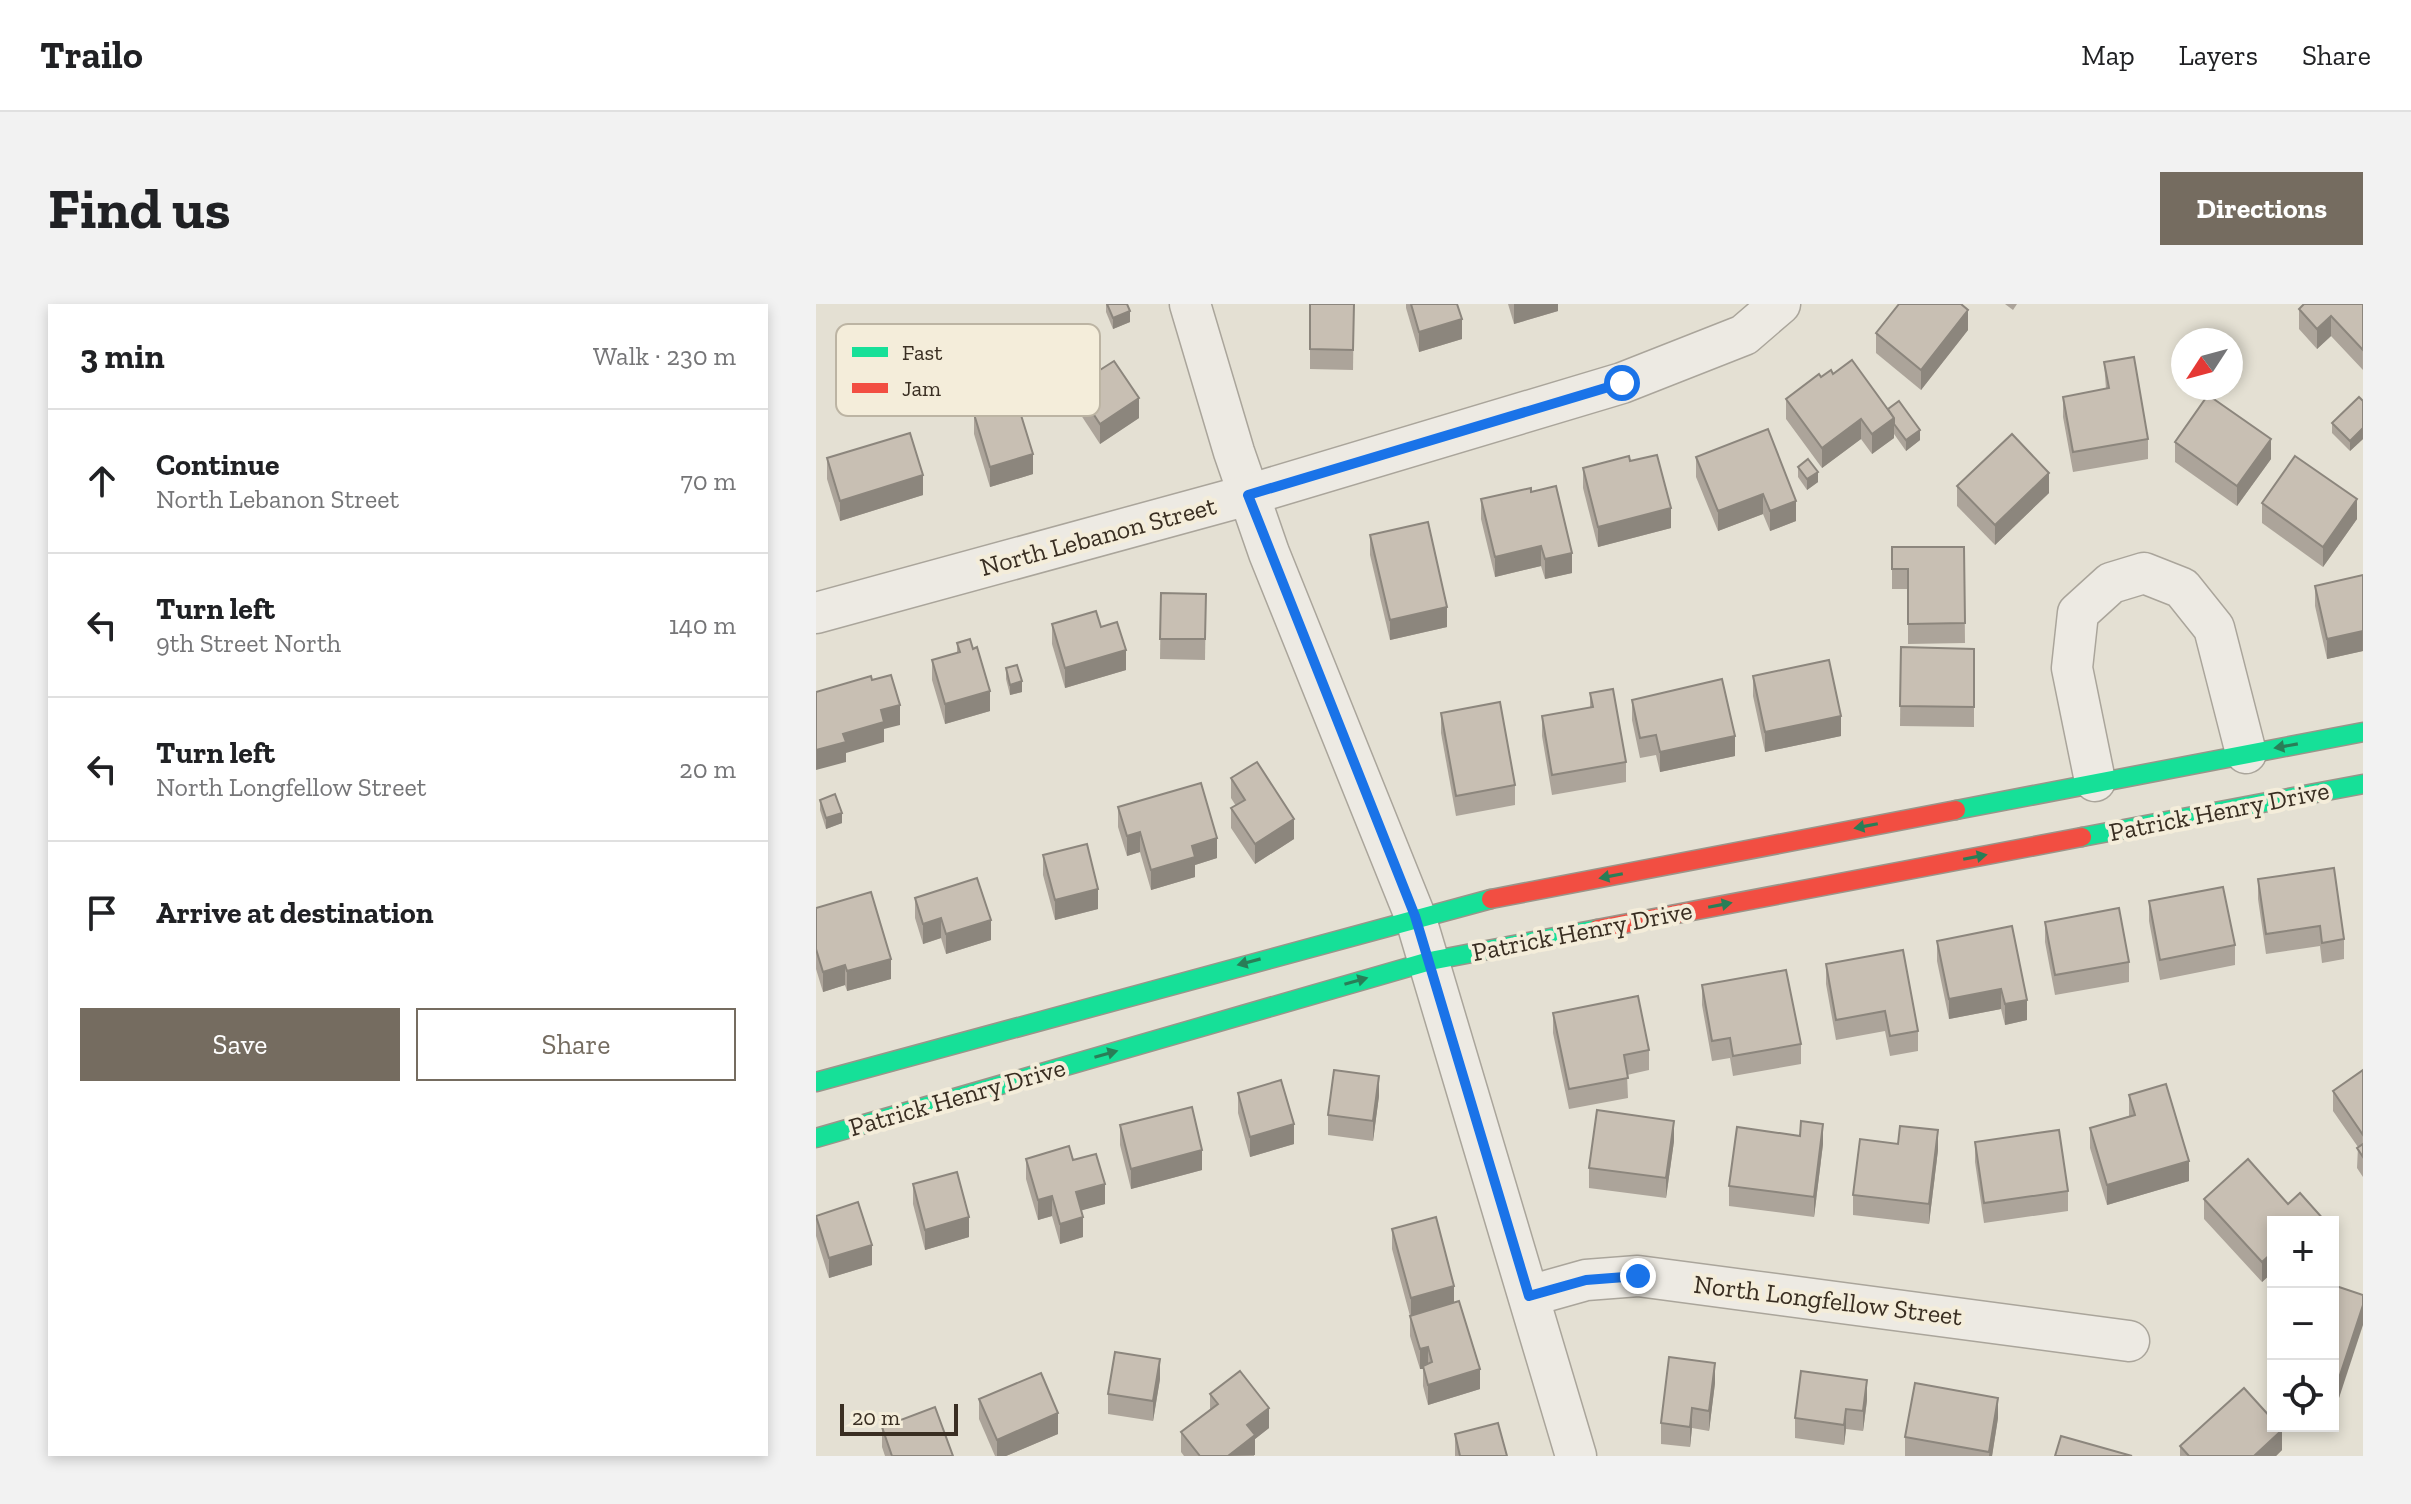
<!DOCTYPE html>
<meta charset="utf-8">
<style>
body{margin:0;font-family:"Zilla Slab",serif;background:#f2f2f2;color:#202124}
.controls{position:absolute;right:24px;bottom:24px;display:grid;overflow:hidden;border-radius:0px;box-shadow:0 4px 12px #0003}
.controls button{width:72px;height:72px;display:grid;place-items:center;padding:0;border:0;border-bottom:2px solid #e0e0e0;background:#fff;color:#202124;font:40px sans-serif}
.compass{position:absolute;left:1355px;top:24px;width:72px;height:72px;border-radius:50%;background:#fff;box-shadow:0 4px 12px #0003;rotate:234deg}
.scale{position:absolute;left:24px;bottom:20px;width:118px;box-sizing:border-box;padding-left:8px;border:4px solid #392e22;border-top:0;font-size:22px;line-height:28px;white-space:nowrap;color:#392e22;-webkit-text-stroke:6px #f4edda;paint-order:stroke}
.stop{position:absolute;width:24px;height:24px;margin:-18px;border:6px solid #1a73e8;border-radius:50%;background:#fff}
.stop.end{background:#1a73e8;border-color:#fff;box-shadow:0 2px 8px #0008}
.list{margin:0;padding:0;list-style:none}
h2{display:flex;justify-content:space-between;align-items:center;height:104px;margin:0;padding:0 32px;font-size:34px}
h2 small{font-size:26px;font-weight:400;color:#757577}
.list li{display:grid;grid-template-columns:52px 1fr auto;gap:24px;align-items:center;box-sizing:border-box;height:144px;padding:0 32px;border-top:2px solid #e0e0e0}
.list b{display:block;font-size:30px;white-space:nowrap}
.list p{margin:0;font-size:26px;white-space:nowrap;color:#757577}
.list em{font-size:26px;font-style:normal;color:#757577}
.actions{display:flex;gap:16px;padding:24px 32px}
.actions a{flex:1;padding:18px 0;border:2px solid #756c60;border-radius:0px;text-align:center;font-size:28px;color:#756c60}
.actions .main{background:#756c60;color:#fff}
.icon{flex:none;width:44px;height:44px;fill:none;stroke:currentColor;stroke-width:2;stroke-linecap:round;stroke-linejoin:round}
.map{position:relative;flex:none;width:1547px;height:1152px;overflow:hidden;border-radius:0px}
header{display:flex;align-items:center;gap:48px;box-sizing:border-box;height:112px;padding:0 40px;background:#fff;border-bottom:2px solid #e0e0e0}
header strong{font-size:38px}
nav{display:flex;gap:44px;margin-inline-start:auto;font-size:28px}
.intro{display:flex;align-items:center;justify-content:space-between;box-sizing:border-box;height:192px;padding:0 48px}
h1{margin:0;font-size:56px}
.button{padding:20px 36px;border-radius:0px;background:#756c60;color:#fff;font-size:28px;font-weight:700}
main{display:flex;gap:48px;padding:0 48px}
aside{flex:1;background:#fff;border-radius:0px;box-shadow:0 4px 12px #0003}
.map>svg:first-child{display:block}
</style>
<header>
<strong>Trailo</strong>
<nav><a>Map</a><a>Layers</a><a>Share</a></nav>
</header>
<div class="intro"><h1>Find us</h1><a class="button">Directions</a></div>
<main>
<aside>
<h2>3 min<small>Walk · 230 m</small></h2>
<ul class="list">
<li><svg class="icon" aria-label="ahead" viewBox="0 0 24 24"><path d="M12 20V5M6 11l6-6 6 6"/></svg><div><b>Continue</b><p>North Lebanon Street</p></div><em>70 m</em></li>
<li><svg class="icon" aria-label="left" viewBox="0 0 24 24"><path d="M17 20v-9H6M10 6l-5 5 5 5"/></svg><div><b>Turn left</b><p>9th Street North</p></div><em>140 m</em></li>
<li><svg class="icon" aria-label="left" viewBox="0 0 24 24"><path d="M17 20v-9H6M10 6l-5 5 5 5"/></svg><div><b>Turn left</b><p>North Longfellow Street</p></div><em>20 m</em></li>
<li><svg class="icon" aria-label="arrive" viewBox="0 0 24 24"><path d="M6 21V4h12l-3 4 3 4H6"/></svg><div><b>Arrive at destination</b></div></li>
</ul>
<div class="actions"><a class="main">Save</a><a>Share</a></div>
</aside>
<div class="map">
<svg width="1547" height="1152" viewBox="0 0 1547 1152">
<rect width="100%" height="100%" fill="#e4e0d3"/>
<g fill="none" stroke-linecap="round" stroke-linejoin="round">
<defs>
<g id="street">
<polyline points="374,0 418,148 453,249 599,612 760,1152"/>
<polyline points="0,309 432,191 806,79 928,31 964,0"/>
<polyline points="1279,477 1256,364 1262,309 1295,279 1328,269 1366,284 1398,324 1430,449"/>
<polyline points="713,992 770,976 822,972 1313,1037"/>
</g>
<g id="fast">
<polyline points="1140,506 1547,428"/>
<polyline points="1266,533 1547,480"/>
<polyline points="0,778 675,595"/>
<polyline points="0,834 614,657 781,625"/>
</g>
<g id="jam">
<polyline points="675,595 1140,506"/>
<polyline points="781,625 1266,533"/>
</g>
</defs>
<use href="#street" stroke="#aaa59b" stroke-width="43"/>
<use href="#fast" stroke="#9a958a" stroke-width="21"/>
<use href="#jam" stroke="#9a958a" stroke-width="21"/>
<use href="#street" stroke="#edeae3" stroke-width="40"/>
<use href="#fast" stroke="#16e098" stroke-width="18"/>
<use href="#jam" stroke="#f24e42" stroke-width="18"/>
</g>
<g fill="#aca49a">
<polygon points="290,0 311,0 314,18 297,25 290,8"/>
<polygon points="494,0 538,0 537,66 494,65"/>
<polygon points="590,0 641,0 646,35 603,48 590,4"/>
<polygon points="692,0 742,0 742,7 698,20"/>
<polygon points="1189,0 1201,0 1197,6"/>
<polygon points="1547,0 1547,66 1515,32 1501,45 1483,25 1483,5"/>
<polygon points="1152,26 1105,86 1060,49 1060,29"/>
<polygon points="1288,58 1332,135 1332,155 1257,168 1247,113 1247,93 1290,85"/>
<polygon points="1017,70 1072,105 1104,136 1090,147 1078,130 1078,134 1056,150 1045,135 1006,164 970,115 970,95 1005,73"/>
<polygon points="259,82 323,114 284,140 259,102"/>
<polygon points="1547,97 1547,135 1534,147 1516,129 1516,119"/>
<polygon points="158,110 217,170 174,183 158,130"/>
<polygon points="952,125 980,217 954,227 947,210 902,227 880,173 880,153"/>
<polygon points="1359,138 1455,155 1421,202 1359,158"/>
<polygon points="11,154 107,191 24,217 11,175"/>
<polygon points="814,157 855,224 782,243 767,184 767,164"/>
<polygon points="982,163 1002,178 991,186 982,173"/>
<polygon points="1141,182 1233,189 1179,241 1141,202"/>
<polygon points="715,188 756,269 729,275 725,262 679,273 665,215 665,195"/>
<polygon points="1446,199 1541,215 1507,263 1446,219"/>
<polygon points="554,231 631,323 574,336 554,251"/>
<polygon points="1076,243 1148,243 1149,339 1092,340 1092,285 1076,285"/>
<polygon points="1547,271 1547,347 1511,355 1499,302 1499,282"/>
<polygon points="345,289 390,290 389,356 344,355"/>
<polygon points="236,320 285,323 310,366 249,384 236,340"/>
<polygon points="141,339 157,345 174,407 129,420 116,376 116,356 141,349"/>
<polygon points="1085,343 1158,345 1158,423 1084,422"/>
<polygon points="190,364 206,388 194,391 190,375"/>
<polygon points="937,372 1025,432 949,448 937,392"/>
<polygon points="774,389 810,458 810,478 736,491 726,432 726,412 774,404"/>
<polygon points="816,396 919,452 844,468 840,451 824,454 816,416"/>
<polygon points="625,409 699,481 699,501 640,512 625,429"/>
<polygon points="415,474 478,535 439,560 415,524 415,504 420,502 415,494"/>
<polygon points="4,496 26,519 10,525 4,506"/>
<polygon points="302,503 401,554 379,561 379,573 335,586 324,548 311,552 302,523"/>
<polygon points="227,551 282,605 239,616 227,571"/>
<polygon points="1442,575 1528,635 1528,655 1506,659 1504,642 1450,650 1442,595"/>
<polygon points="99,594 175,636 130,650 125,634 107,640 99,614"/>
<polygon points="1333,597 1419,641 1419,661 1344,676 1333,617"/>
<polygon points="0,604 75,675 31,687 29,681 7,688 0,665"/>
<polygon points="1229,618 1313,658 1313,678 1239,691 1229,638"/>
<polygon points="1196,622 1211,716 1189,721 1185,705 1133,715 1121,657 1121,637"/>
<polygon points="1010,660 1102,727 1102,747 1074,752 1069,727 1020,736 1010,680"/>
<polygon points="886,681 985,740 985,760 917,772 914,754 896,757 886,701"/>
<polygon points="737,709 833,746 833,766 811,771 812,794 753,805 737,729"/>
<polygon points="1547,766 1547,873 1541,864 1542,843 1517,807 1517,787"/>
<polygon points="422,789 478,840 434,853 422,809"/>
<polygon points="1313,791 1373,877 1291,901 1274,844 1274,824 1313,812"/>
<polygon points="563,792 557,837 512,831 512,811"/>
<polygon points="304,821 386,866 315,885 304,841"/>
<polygon points="858,837 850,894 773,884 773,864"/>
<polygon points="1159,838 1252,887 1252,907 1168,919 1159,858"/>
<polygon points="1007,840 998,913 913,902 913,882"/>
<polygon points="1122,846 1113,920 1037,911 1037,891"/>
<polygon points="210,855 289,900 265,906 267,933 244,940 236,912 222,916 210,875"/>
<polygon points="97,880 153,933 109,946 97,900"/>
<polygon points="1388,895 1472,900 1509,918 1457,918 1457,968 1446,978 1388,915"/>
<polygon points="0,912 56,961 13,974 0,932"/>
<polygon points="576,925 638,998 664,1085 612,1101 607,1082 607,1065 604,1065 594,1032 594,1012 576,945"/>
<polygon points="1517,981 1547,991 1523,1094 1517,1092"/>
<polygon points="344,1075 337,1117 292,1110 292,1090"/>
<polygon points="899,1079 893,1127 876,1124 874,1143 845,1140 845,1119"/>
<polygon points="394,1090 453,1124 439,1135 438,1152 368,1152 365,1148 365,1128 394,1106"/>
<polygon points="163,1095 242,1130 190,1152 179,1152 163,1115"/>
<polygon points="1051,1096 1047,1127 1030,1125 1028,1141 979,1134 979,1114"/>
<polygon points="1182,1114 1176,1152 1089,1152 1089,1133"/>
<polygon points="66,1123 137,1152 69,1152 66,1143"/>
<polygon points="639,1130 691,1152 639,1152"/>
<polygon points="1364,1142 1466,1146 1460,1152 1364,1152"/>
</g>
<g fill="#8c867d">
<polygon points="698,0 742,0 742,7 698,20"/>
<polygon points="1152,6 1152,26 1105,86 1105,66"/>
<polygon points="314,7 314,18 297,25 297,14"/>
<polygon points="1515,12 1515,32 1501,45 1501,25"/>
<polygon points="646,15 646,35 603,48 603,28"/>
<polygon points="323,94 323,114 284,140 284,120"/>
<polygon points="1078,114 1078,134 1056,150 1056,130"/>
<polygon points="1045,115 1045,135 1006,164 1006,144"/>
<polygon points="1547,124 1547,135 1534,147 1534,137"/>
<polygon points="1104,126 1104,136 1090,147 1090,136"/>
<polygon points="1455,135 1455,155 1421,202 1421,182"/>
<polygon points="217,150 217,170 174,183 174,163"/>
<polygon points="1002,168 1002,178 991,186 991,175"/>
<polygon points="1233,169 1233,189 1179,241 1179,221"/>
<polygon points="107,171 107,191 24,217 24,197"/>
<polygon points="947,190 947,210 902,227 902,207"/>
<polygon points="1541,195 1541,215 1507,263 1507,243"/>
<polygon points="980,197 980,217 954,227 954,207"/>
<polygon points="855,204 855,224 782,243 782,223"/>
<polygon points="725,242 725,262 679,273 679,253"/>
<polygon points="756,249 756,269 729,275 729,255"/>
<polygon points="631,303 631,323 574,336 574,316"/>
<polygon points="1547,327 1547,347 1511,355 1511,335"/>
<polygon points="310,346 310,366 249,384 249,364"/>
<polygon points="206,377 206,388 194,391 194,381"/>
<polygon points="174,387 174,407 129,420 129,400"/>
<polygon points="84,401 84,421 68,425 68,438 30,449 30,458 0,466 0,446 65,406"/>
<polygon points="1025,412 1025,432 949,448 949,428"/>
<polygon points="919,432 919,452 844,468 844,448"/>
<polygon points="26,509 26,519 10,525 10,514"/>
<polygon points="478,515 478,535 439,560 439,540"/>
<polygon points="324,528 324,548 311,552 311,532"/>
<polygon points="401,534 401,554 379,561 379,573 335,586 335,566 376,542"/>
<polygon points="282,585 282,605 239,616 239,596"/>
<polygon points="125,614 125,634 107,640 107,620"/>
<polygon points="175,616 175,636 130,650 130,630"/>
<polygon points="75,655 75,675 31,687 31,667"/>
<polygon points="29,661 29,681 7,688 7,668"/>
<polygon points="1185,685 1185,705 1133,715 1133,695"/>
<polygon points="1211,696 1211,716 1189,721 1189,700"/>
<polygon points="563,772 563,792 557,837 557,817"/>
<polygon points="858,817 858,837 850,894 850,874"/>
<polygon points="478,820 478,840 434,853 434,833"/>
<polygon points="1007,820 1007,840 998,913 998,893"/>
<polygon points="1122,826 1122,846 1113,920 1113,900"/>
<polygon points="386,846 386,866 315,885 315,865"/>
<polygon points="1373,857 1373,877 1291,901 1291,881"/>
<polygon points="289,880 289,900 260,908 260,888"/>
<polygon points="236,892 236,912 222,916 222,896"/>
<polygon points="153,913 153,933 109,946 109,926"/>
<polygon points="267,913 267,933 244,940 244,920"/>
<polygon points="56,941 56,961 13,974 13,954"/>
<polygon points="1457,948 1457,968 1446,978 1446,958"/>
<polygon points="638,982 638,1002 595,1014 595,994"/>
<polygon points="1547,1001 1547,1021 1523,1094 1523,1074"/>
<polygon points="612,1043 612,1063 607,1062 607,1065 604,1065 604,1045"/>
<polygon points="344,1055 344,1075 337,1117 337,1097"/>
<polygon points="899,1059 899,1079 893,1127 893,1107"/>
<polygon points="664,1065 664,1085 612,1101 612,1081"/>
<polygon points="1051,1076 1051,1096 1047,1127 1047,1107"/>
<polygon points="1182,1094 1182,1114 1176,1152 1173,1152"/>
<polygon points="453,1104 453,1124 439,1135 439,1151 412,1152 431,1121"/>
<polygon points="876,1104 876,1124 874,1143 874,1123"/>
<polygon points="1030,1105 1030,1125 1028,1141 1028,1121"/>
<polygon points="242,1109 242,1130 190,1152 181,1152 181,1136"/>
<polygon points="1466,1126 1466,1146 1460,1152 1438,1152"/>
</g>
<g fill="#c8bfb3" stroke="#8c867d" stroke-width="2">
<polygon points="291,0 311,0 314,7 297,14"/>
<polygon points="494,0 538,0 537,46 494,45"/>
<polygon points="595,0 641,0 646,15 603,28"/>
<polygon points="1083,0 1145,0 1152,6 1105,66 1060,29"/>
<polygon points="1488,0 1547,0 1547,46 1515,12 1501,25 1483,5"/>
<polygon points="1318,53 1332,135 1257,148 1247,93 1293,84 1288,58"/>
<polygon points="1036,56 1078,114 1056,130 1045,115 1006,144 970,95 1003,70 1005,73 1015,66 1017,70"/>
<polygon points="298,57 323,94 284,120 259,82"/>
<polygon points="1392,91 1455,135 1421,182 1359,138"/>
<polygon points="1543,93 1547,97 1547,124 1534,137 1516,119"/>
<polygon points="1083,97 1104,126 1090,136 1078,120 1078,114 1072,105"/>
<polygon points="201,98 217,150 174,163 158,110"/>
<polygon points="952,125 980,197 954,207 947,190 902,207 880,153"/>
<polygon points="94,129 107,171 24,197 11,154"/>
<polygon points="1196,130 1233,169 1179,221 1141,182"/>
<polygon points="841,151 855,204 782,223 767,164 813,152 814,157"/>
<polygon points="1479,152 1541,195 1507,243 1446,199"/>
<polygon points="992,155 1002,168 991,175 982,163"/>
<polygon points="740,182 756,249 729,255 725,242 679,253 665,195 715,184 715,188"/>
<polygon points="612,218 631,303 574,316 554,231"/>
<polygon points="1076,243 1148,243 1149,319 1092,320 1092,265 1076,265"/>
<polygon points="1547,271 1547,327 1511,335 1499,282"/>
<polygon points="345,289 390,290 389,335 344,335"/>
<polygon points="280,307 285,323 301,318 310,346 249,364 236,320"/>
<polygon points="154,335 157,345 161,343 174,387 129,400 116,356 144,348 141,339"/>
<polygon points="1085,343 1158,345 1158,403 1084,402"/>
<polygon points="1013,356 1025,412 949,428 937,372"/>
<polygon points="201,361 206,377 194,381 190,364"/>
<polygon points="75,371 84,401 65,406 68,418 27,430 30,438 0,446 0,388 55,372 56,376"/>
<polygon points="906,375 919,432 844,448 840,431 824,434 816,396"/>
<polygon points="797,385 810,458 736,471 726,412 777,403 774,389"/>
<polygon points="684,398 699,481 640,492 625,409"/>
<polygon points="441,458 478,515 439,540 415,504 429,496 415,474"/>
<polygon points="385,479 401,534 376,542 379,553 335,566 324,528 311,532 302,503"/>
<polygon points="19,490 26,509 10,514 4,496"/>
<polygon points="271,540 282,585 239,596 227,551"/>
<polygon points="1518,564 1528,635 1506,639 1504,622 1450,630 1442,575"/>
<polygon points="161,574 175,616 130,630 125,614 107,620 99,594"/>
<polygon points="1407,583 1419,641 1344,656 1333,597"/>
<polygon points="55,588 75,655 31,667 29,661 7,668 0,645 0,604"/>
<polygon points="1303,604 1313,658 1239,671 1229,618"/>
<polygon points="1196,622 1211,696 1189,700 1185,685 1133,695 1121,637"/>
<polygon points="1087,646 1102,727 1074,732 1069,707 1020,716 1010,660"/>
<polygon points="970,666 985,740 917,752 914,734 896,737 886,681"/>
<polygon points="822,692 833,746 808,751 812,774 753,785 737,709"/>
<polygon points="518,766 563,772 557,817 512,811"/>
<polygon points="1547,766 1547,831 1517,787"/>
<polygon points="465,776 478,820 434,833 422,789"/>
<polygon points="1350,780 1373,857 1291,881 1274,824 1319,811 1313,791"/>
<polygon points="376,803 386,846 315,865 304,821"/>
<polygon points="781,806 858,817 850,874 773,864"/>
<polygon points="985,817 1007,820 998,893 913,882 921,823 984,832"/>
<polygon points="1084,822 1122,826 1113,900 1037,891 1044,835 1082,840"/>
<polygon points="1243,826 1252,887 1168,899 1159,838"/>
<polygon points="1547,840 1547,853 1541,844"/>
<polygon points="253,842 257,856 280,850 289,880 260,888 267,913 244,920 236,892 222,896 210,855"/>
<polygon points="1432,855 1472,900 1484,889 1509,917 1508,918 1457,918 1457,948 1446,958 1388,895"/>
<polygon points="141,868 153,913 109,926 97,880"/>
<polygon points="42,898 56,941 13,954 0,912"/>
<polygon points="620,913 638,982 595,994 576,925"/>
<polygon points="1517,981 1547,991 1547,1001 1523,1074 1517,1072"/>
<polygon points="643,997 664,1065 612,1081 607,1062 616,1058 612,1043 604,1045 594,1012"/>
<polygon points="299,1048 344,1055 337,1097 292,1090"/>
<polygon points="853,1053 899,1059 893,1107 876,1104 874,1123 845,1119"/>
<polygon points="424,1067 453,1104 431,1121 439,1131 412,1152 384,1152 365,1128 402,1100 394,1090"/>
<polygon points="985,1067 1051,1076 1047,1107 1030,1105 1028,1121 979,1114"/>
<polygon points="225,1069 242,1109 181,1136 163,1095"/>
<polygon points="1099,1079 1182,1094 1173,1148 1089,1133"/>
<polygon points="1428,1084 1457,1116 1457,1122 1463,1122 1466,1126 1438,1152 1373,1152 1364,1142"/>
<polygon points="119,1103 137,1152 76,1152 66,1123"/>
<polygon points="682,1119 691,1152 644,1152 639,1130"/>
<polygon points="1245,1132 1316,1152 1239,1152"/>
</g>
<defs><path id="oneway-solid" d="M-6-.8H1V-3.2L6.5 0L1 3.2V.8H-6Z" transform="scale(2)"/></defs>
<g fill="#297e57">
<use href="#oneway-solid" transform="translate(1470 442) rotate(170)"/>
<use href="#oneway-solid" transform="translate(1050 522) rotate(169)"/>
<use href="#oneway-solid" transform="translate(1159 553) rotate(-11)"/>
<use href="#oneway-solid" transform="translate(795 572) rotate(169)"/>
<use href="#oneway-solid" transform="translate(904 601) rotate(-11)"/>
<use href="#oneway-solid" transform="translate(433 658) rotate(165)"/>
<use href="#oneway-solid" transform="translate(540 677) rotate(-16)"/>
<use href="#oneway-solid" transform="translate(290 750) rotate(-16)"/>
</g>
<g fill="none" stroke-linecap="round" stroke-linejoin="round">
<polyline stroke="#1a73e8" stroke-width="10" points="806,79 432,191 599,612 713,992 770,976 822,972"/>
</g>
<g text-anchor="middle" dominant-baseline="central" stroke-width="8" stroke-linejoin="round" paint-order="stroke">
<g font-size="26" fill="#392e22" stroke="#f4edda">
<text transform="translate(282 232) rotate(-15)">North Lebanon Street</text>
<text transform="translate(1403 507) rotate(-11)">Patrick Henry Drive</text>
<text transform="translate(766 627) rotate(-11)">Patrick Henry Drive</text>
<text transform="translate(141 793) rotate(-16)">Patrick Henry Drive</text>
<text transform="translate(1012 996) rotate(7)">North Longfellow Street</text>
</g>
</g>
<rect x="20" y="20" width="264" height="92" rx="12" fill="#f4edda" stroke="#bcb4a3" stroke-width="2"/>
<rect x="36" y="43" width="36" height="10" fill="#16e098"/>
<rect x="36" y="79" width="36" height="10" fill="#f24e42"/>
<g font-size="22" fill="#392e22">
<text x="86" y="56">Fast</text>
<text x="86" y="92">Jam</text>
</g>
</svg>
<div class="controls">
<button>+</button>
<button>−</button>
<button><svg class="icon" aria-label="locate" viewBox="0 0 24 24"><circle cx="12" cy="12" r="6"/><path d="M12 2v4M12 18v4M2 12h4M18 12h4"/></svg></button>
</div>
<svg class="compass" viewBox="-18 -18 36 36"><path d="M0-13l5 13h-10z" fill="#e53935"/><path d="M0 13l5-13h-10z" fill="#757577"/></svg>
<div class="scale">20 m</div>
<div class="stop" style="left:806px;top:79px"></div>
<div class="stop end" style="left:822px;top:972px"></div>
</div>
</main>
